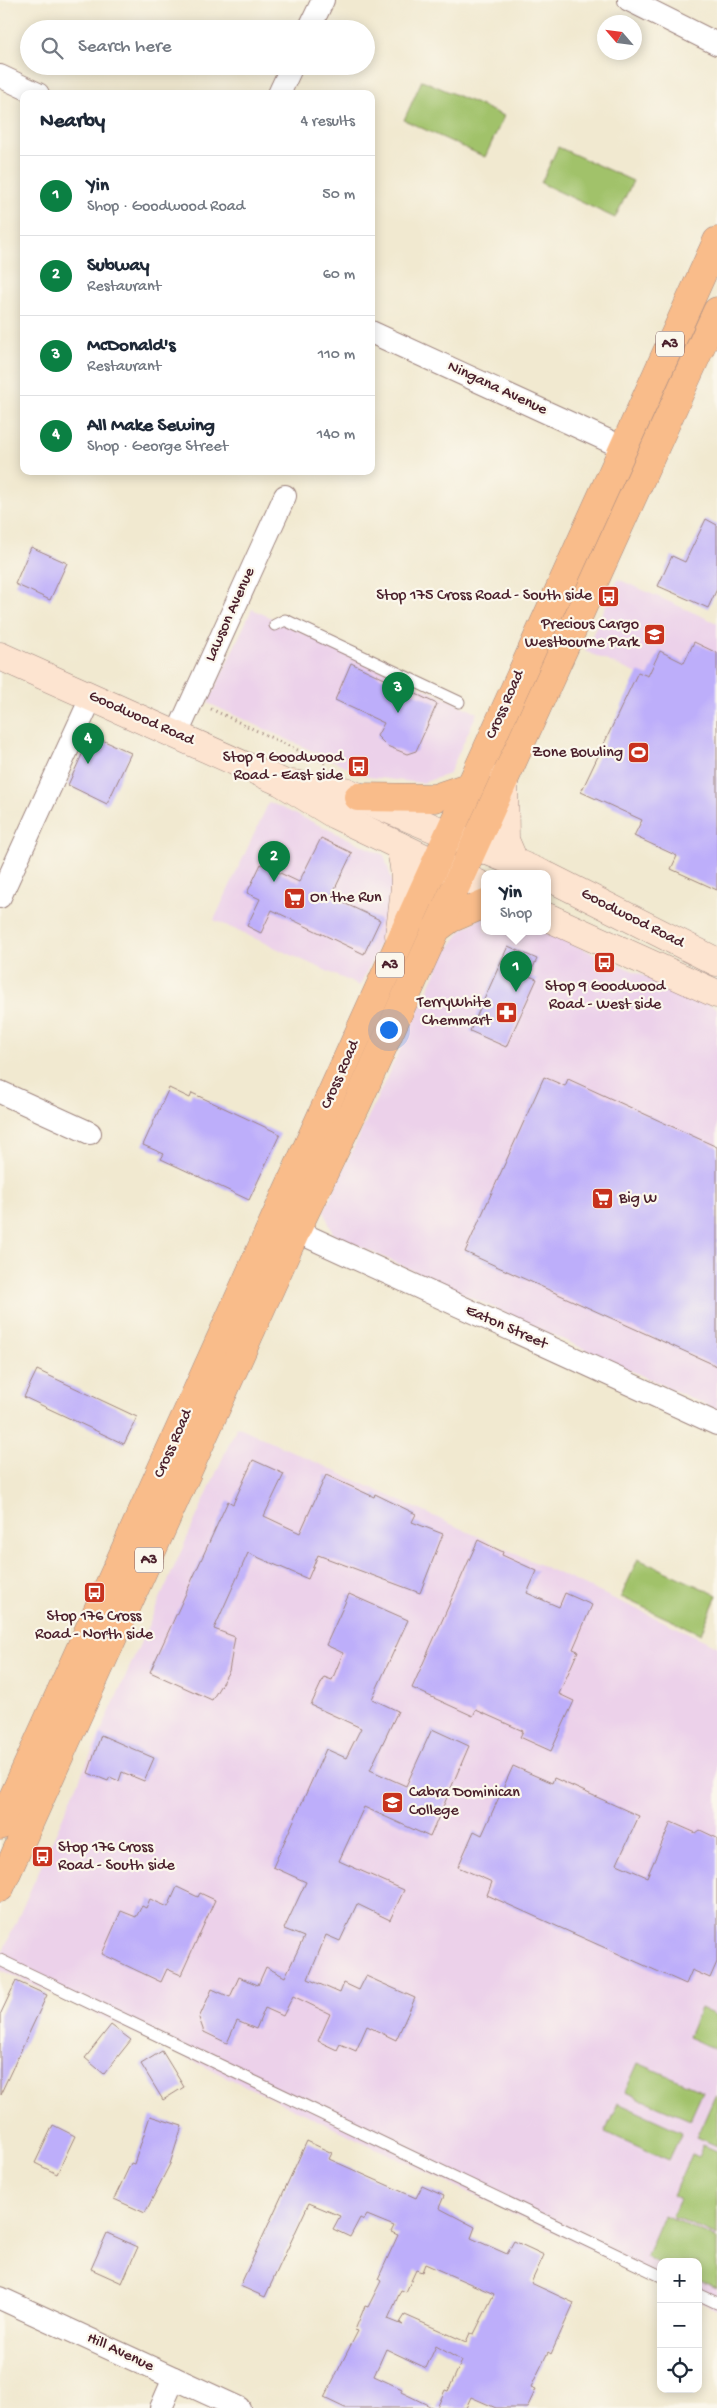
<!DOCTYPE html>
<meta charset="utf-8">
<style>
body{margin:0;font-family:"Gochi Hand",sans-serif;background:#f2f2f3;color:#1f2937}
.controls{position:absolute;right:15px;bottom:15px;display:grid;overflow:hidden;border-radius:10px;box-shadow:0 2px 12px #0003}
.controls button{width:45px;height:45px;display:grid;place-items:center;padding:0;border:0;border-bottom:1px solid #e0e1e3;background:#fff;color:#1f2937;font:25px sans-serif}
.compass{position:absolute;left:597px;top:15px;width:45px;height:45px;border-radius:50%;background:#fff;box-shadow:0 2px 12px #0003;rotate:298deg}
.you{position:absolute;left:388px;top:1029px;width:18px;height:18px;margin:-12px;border:4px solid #fff;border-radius:50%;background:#1a73e8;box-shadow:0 0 0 8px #1a73e833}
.badge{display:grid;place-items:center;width:32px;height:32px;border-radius:50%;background:#0b8043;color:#fff;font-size:16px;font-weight:700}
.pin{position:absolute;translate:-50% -41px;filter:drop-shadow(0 1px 2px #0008)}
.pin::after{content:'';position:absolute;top:26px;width:18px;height:15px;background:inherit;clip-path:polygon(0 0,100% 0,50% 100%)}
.popup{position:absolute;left:481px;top:870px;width:70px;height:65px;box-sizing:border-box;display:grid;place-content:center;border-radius:10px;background:#fff;filter:drop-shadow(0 1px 4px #0005);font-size:16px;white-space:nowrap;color:#747a83}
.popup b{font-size:19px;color:#1f2937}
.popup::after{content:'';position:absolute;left:50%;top:100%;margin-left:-10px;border:10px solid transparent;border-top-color:#fff}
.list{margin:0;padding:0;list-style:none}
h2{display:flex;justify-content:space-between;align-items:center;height:65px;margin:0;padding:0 20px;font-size:21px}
h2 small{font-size:16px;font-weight:400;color:#747a83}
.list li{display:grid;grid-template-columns:32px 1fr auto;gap:15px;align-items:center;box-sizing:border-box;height:80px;padding:0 20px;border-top:1px solid #e0e1e3}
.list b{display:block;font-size:19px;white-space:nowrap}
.list p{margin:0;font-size:16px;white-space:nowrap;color:#747a83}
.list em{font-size:16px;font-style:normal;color:#747a83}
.icon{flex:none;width:28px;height:28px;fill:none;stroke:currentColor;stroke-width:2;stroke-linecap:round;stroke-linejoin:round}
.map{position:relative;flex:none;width:717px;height:2408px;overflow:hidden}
.search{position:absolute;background:#fff;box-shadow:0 2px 12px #0003;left:20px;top:20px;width:355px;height:55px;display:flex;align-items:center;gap:12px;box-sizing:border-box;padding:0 18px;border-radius:28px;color:#747a83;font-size:19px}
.panel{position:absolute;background:#fff;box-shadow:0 2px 12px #0003;left:20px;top:90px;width:355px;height:385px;border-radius:10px}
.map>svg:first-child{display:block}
</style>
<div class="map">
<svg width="717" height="2408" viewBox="0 0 717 2408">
<rect width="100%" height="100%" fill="#fbf7ec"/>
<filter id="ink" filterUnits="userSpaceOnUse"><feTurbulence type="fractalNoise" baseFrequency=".02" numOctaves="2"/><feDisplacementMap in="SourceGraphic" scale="10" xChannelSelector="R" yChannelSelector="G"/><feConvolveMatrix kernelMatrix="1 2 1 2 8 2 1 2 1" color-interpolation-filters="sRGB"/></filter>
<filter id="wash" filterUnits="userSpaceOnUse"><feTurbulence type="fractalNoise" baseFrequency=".0096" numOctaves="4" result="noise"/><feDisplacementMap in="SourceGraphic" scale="20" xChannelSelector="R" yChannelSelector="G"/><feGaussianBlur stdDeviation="1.12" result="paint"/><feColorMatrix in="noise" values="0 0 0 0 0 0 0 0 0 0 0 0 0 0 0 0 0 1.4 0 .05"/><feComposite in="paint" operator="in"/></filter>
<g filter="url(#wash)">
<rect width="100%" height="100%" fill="#f1e9d0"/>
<g fill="#ecd1ea">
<polygon points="618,579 717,623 717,709 585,651"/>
<polygon points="252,609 477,713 449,774 422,783 369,777 208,703"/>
<polygon points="269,802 384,855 394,887 389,923 360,986 214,920"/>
<polygon points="484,916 485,931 543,931 717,1008 717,1410 333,1234 324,1211 445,953 462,930"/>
<polygon points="237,1426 717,1646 717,2310 698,2301 698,2262 661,2262 661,2284 0,1969 0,1958"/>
</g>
<g fill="#a1c26a" stroke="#76704a">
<polygon points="422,80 504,116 485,157 404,120"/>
<polygon points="558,147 633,181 615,218 541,183"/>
<polygon points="638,1559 717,1595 701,1634 621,1597"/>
<polygon points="700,2008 717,2016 717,2050 688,2037"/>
<polygon points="638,2063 703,2091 690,2120 625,2092"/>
<polygon points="715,2096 717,2097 717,2146 697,2137"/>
<polygon points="618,2103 682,2132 669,2160 605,2132"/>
<polygon points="703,2145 717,2151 717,2236 672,2216 680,2199 673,2195 691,2154 698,2157"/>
<polygon points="664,2215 717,2239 717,2288 698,2280 698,2262 661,2262 661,2264 646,2257"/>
</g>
<g id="blocks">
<g fill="#bdaefa" fill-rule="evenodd">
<polygon points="706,519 717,525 717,589 708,608 658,586 672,556 685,562"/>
<polygon points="31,547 67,563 50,600 15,584"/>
<polygon points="694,642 717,653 717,890 671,869 677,856 634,836 642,820 581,792 638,672 648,676 660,651 684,663"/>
<polygon points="351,663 437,704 416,751 407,754 387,746 377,736 384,723 335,700"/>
<polygon points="91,735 131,753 107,804 68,785"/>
<polygon points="321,838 352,853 331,897 380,920 364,954 272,910 261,933 247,926 260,899 247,893 261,864 299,882"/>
<polygon points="508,946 537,959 529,976 537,979 506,1047 470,1031"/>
<polygon points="544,1077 565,1086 568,1079 717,1147 717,1366 465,1252"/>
<polygon points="169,1088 190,1098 192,1093 280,1134 249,1200 161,1159 164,1154 143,1145"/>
<polygon points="37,1370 137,1417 124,1444 24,1397"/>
<polygon points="253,1460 284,1474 264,1516 300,1533 326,1475 374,1497 375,1494 416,1514 412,1522 443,1534 420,1593 318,1555 308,1579 248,1553 214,1629 235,1637 229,1671 212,1700 150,1672 228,1501 233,1504"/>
<polygon points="478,1540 503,1552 502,1555 537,1571 527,1593 559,1607 565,1593 592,1605 573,1649 578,1651 559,1694 574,1701 551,1751 520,1737 523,1731 476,1710 473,1716 412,1688"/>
<polygon points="349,1594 408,1620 372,1699 398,1711 370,1770 406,1786 432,1729 469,1746 430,1837 364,1807 339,1861 404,1890 390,1920 357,1904 340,1941 326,1935 308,1979 340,1993 344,1983 359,1990 366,1976 415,1998 396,2040 367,2026 356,2051 340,2044 337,2050 318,2041 330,2014 293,1996 283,2016 265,2008 256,2029 237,2021 227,2043 204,2032 199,2018 212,1989 230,1997 239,1977 258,1985 266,1967 285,1977 304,1937 284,1929 306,1882 273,1867 326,1749 346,1758 361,1728 311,1705 324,1677 332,1680 343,1653 326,1645"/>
<polygon points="101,1735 154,1758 144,1781 122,1772 119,1781 110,1777 108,1781 88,1773"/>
<polygon points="513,1766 552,1783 554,1778 639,1816 617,1864 647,1877 671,1822 696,1833 700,1830 717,1838 717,1962 710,1978 692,1970 686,1984 487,1895 492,1882 458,1867 474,1831 482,1835"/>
<polygon points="177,1887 198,1897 200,1893 215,1900 181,1975 167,1969 161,1982 102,1954 121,1911 136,1917 142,1906 146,1908 150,1899 168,1907"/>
<polygon points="16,1981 47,1995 0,2095 0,2015"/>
<polygon points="111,2025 131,2040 104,2074 85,2058"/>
<polygon points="162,2051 184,2087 163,2100 141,2064"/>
<polygon points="150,2116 182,2126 170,2164 145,2213 114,2199 131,2163 134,2164"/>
<polygon points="53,2125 75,2136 57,2174 35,2163"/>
<path d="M307,2141L332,2153L329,2159L416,2198L422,2186L444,2196L439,2208L475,2227L471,2238L507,2254L514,2241L544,2255L531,2283L574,2303L551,2354L548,2352L531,2387L536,2389L527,2408H496L471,2397L466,2408H437L445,2390L448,2391L462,2361L436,2346L426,2368L386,2349L374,2376L402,2389L401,2392L434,2408H345L324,2398L358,2331L355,2330L365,2306L368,2307L381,2281L378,2279L398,2235L391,2232L394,2226L367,2215L364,2220L360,2218L350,2237L333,2229L340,2216L309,2203L265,2297L240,2286ZM425,2264L494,2294L474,2334L470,2333L466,2342L405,2315L400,2323L403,2325L388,2319L401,2290L406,2292L416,2270L422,2272Z"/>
<polygon points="107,2233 138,2247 122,2283 91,2269"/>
</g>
</g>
</g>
<g filter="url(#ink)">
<use href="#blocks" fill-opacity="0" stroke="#9e847e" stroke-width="1"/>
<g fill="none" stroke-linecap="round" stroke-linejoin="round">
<defs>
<g id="service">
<polyline points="275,625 285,620 459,702"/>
<polyline points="0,1960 661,2276"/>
<polyline points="698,2294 717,2303"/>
</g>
<g id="minor">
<polyline points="629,0 717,44"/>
<polyline points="309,29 323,0"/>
<polyline points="0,76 38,94"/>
<polyline points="279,94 292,66"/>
<polyline points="371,332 622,447"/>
<polyline points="177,734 285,496"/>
<polyline points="0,897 91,698"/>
<polyline points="0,1092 90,1133"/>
<polyline points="296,1231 717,1424"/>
<polyline points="0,2298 239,2408"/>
<polyline points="161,2408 174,2378"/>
</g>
<g id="secondary">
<polyline points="0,656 281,782 335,815 485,887"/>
<polyline points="504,777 505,840 515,863"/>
<polyline points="293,784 345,791 540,873"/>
<path d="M399,846C410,876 403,904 399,935"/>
<polyline points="547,876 717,962"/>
<polyline points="547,917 717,994"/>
</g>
<g id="trunk">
<polyline points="358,797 435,798 470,786"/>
<polyline points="435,930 450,919 485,904"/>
<polyline points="0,1826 717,241"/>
<polyline points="0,1888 296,1231 357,1104 717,311"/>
</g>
</defs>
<use href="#service" stroke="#9e847e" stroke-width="13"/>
<use href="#minor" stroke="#9e847e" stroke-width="24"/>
<use href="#secondary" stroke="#9e847e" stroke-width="29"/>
<use href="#trunk" stroke="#9e847e" stroke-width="29"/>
<polyline stroke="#9e847e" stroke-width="3" stroke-dasharray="1 4" stroke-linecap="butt" points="211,709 327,764"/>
<use href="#service" stroke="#fff" stroke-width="11"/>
<use href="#minor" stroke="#fff" stroke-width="22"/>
<use href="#secondary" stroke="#fde4d0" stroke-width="28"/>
<use href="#trunk" stroke="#f9bc8a" stroke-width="28"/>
</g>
</g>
<defs>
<symbol id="bus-square" viewBox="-11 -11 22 22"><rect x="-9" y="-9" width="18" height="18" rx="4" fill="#c8321e" stroke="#fbf7ec"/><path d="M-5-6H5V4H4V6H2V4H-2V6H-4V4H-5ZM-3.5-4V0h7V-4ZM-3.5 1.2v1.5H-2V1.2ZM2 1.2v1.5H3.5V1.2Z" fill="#fff"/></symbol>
<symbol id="school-square" viewBox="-11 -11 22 22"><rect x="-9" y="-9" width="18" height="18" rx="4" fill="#c8321e" stroke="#fbf7ec"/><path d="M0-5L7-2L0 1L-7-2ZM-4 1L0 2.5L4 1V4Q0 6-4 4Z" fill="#fff"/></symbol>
<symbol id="stadium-square" viewBox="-11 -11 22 22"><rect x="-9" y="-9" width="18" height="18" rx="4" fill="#c8321e" stroke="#fbf7ec"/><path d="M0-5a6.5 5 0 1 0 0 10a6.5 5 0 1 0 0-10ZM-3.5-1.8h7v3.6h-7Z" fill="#fff"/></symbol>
<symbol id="supermarket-square" viewBox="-11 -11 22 22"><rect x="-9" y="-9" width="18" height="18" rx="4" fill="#c8321e" stroke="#fbf7ec"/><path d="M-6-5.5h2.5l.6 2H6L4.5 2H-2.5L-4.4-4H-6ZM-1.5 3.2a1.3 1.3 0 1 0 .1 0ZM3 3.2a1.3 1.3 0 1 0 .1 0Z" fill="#fff"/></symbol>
<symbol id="pharmacy-square" viewBox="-11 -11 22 22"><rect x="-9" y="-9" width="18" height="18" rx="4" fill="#c8321e" stroke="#fbf7ec"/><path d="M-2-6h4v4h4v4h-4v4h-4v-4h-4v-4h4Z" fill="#fff"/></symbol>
</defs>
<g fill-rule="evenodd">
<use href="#bus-square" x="596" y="584" width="25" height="25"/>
<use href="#school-square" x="642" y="622" width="25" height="25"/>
<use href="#stadium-square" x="626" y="740" width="25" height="25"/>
<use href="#bus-square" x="346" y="754" width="25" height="25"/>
<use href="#supermarket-square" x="282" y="886" width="25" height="25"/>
<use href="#bus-square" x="592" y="950" width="25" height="25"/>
<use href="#pharmacy-square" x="494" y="1000" width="25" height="25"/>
<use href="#supermarket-square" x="590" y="1186" width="25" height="25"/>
<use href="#bus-square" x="82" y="1580" width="25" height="25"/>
<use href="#school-square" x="380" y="1790" width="25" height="25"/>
<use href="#bus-square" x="30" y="1844" width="25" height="25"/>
</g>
<g text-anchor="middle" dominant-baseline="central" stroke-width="4.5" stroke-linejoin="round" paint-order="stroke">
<g fill="#fbf7ec" stroke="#7f6065" stroke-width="1">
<rect x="656" y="331.5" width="28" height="25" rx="4"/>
<rect x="376" y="952.5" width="28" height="25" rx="4"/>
<rect x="135" y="1547.5" width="28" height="25" rx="4"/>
</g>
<g font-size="15" font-weight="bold" fill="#4a1f2b">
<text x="670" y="344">A3</text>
<text x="390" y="965">A3</text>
<text x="149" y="1560">A3</text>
</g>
<g font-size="16" fill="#4a1f2b" stroke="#fbf7ec">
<text transform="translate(497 389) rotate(25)">Ningana Avenue</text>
<text transform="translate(231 615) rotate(-66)">Lawson Avenue</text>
<text transform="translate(506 705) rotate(-66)">Cross Road</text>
<text transform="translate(141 719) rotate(24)">Goodwood Road</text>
<text transform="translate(632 919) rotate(27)">Goodwood Road</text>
<text transform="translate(341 1075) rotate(-66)">Cross Road</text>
<text transform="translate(506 1328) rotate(24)">Eaton Street</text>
<text transform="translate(174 1444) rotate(-66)">Cross Road</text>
<text transform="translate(120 2353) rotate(25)">Hill Avenue</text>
</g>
<g font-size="16" fill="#4a1f2b" stroke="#fbf7ec" text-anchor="end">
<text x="592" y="596">Stop 175 Cross Road - South side</text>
<text x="639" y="625">Precious Cargo<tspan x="639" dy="18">Westbourne Park</tspan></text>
<text x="623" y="753">Zone Bowling</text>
<text x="343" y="758">Stop 9 Goodwood<tspan x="343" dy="18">Road - East side</tspan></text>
<text x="310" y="898" text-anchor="start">On the Run</text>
<text x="605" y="987" text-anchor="middle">Stop 9 Goodwood<tspan x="605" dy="18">Road - West side</tspan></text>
<text x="491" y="1003">TerryWhite<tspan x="491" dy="18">Chemmart</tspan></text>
<text x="619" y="1199" text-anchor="start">Big W</text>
<text x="94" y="1617" text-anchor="middle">Stop 176 Cross<tspan x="94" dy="18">Road - North side</tspan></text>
<text x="409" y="1793" text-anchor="start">Cabra Dominican<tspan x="409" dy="18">College</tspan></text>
<text x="58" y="1848" text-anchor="start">Stop 176 Cross<tspan x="58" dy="18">Road - South side</tspan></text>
</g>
</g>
</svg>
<div class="controls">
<button>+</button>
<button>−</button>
<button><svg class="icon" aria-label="locate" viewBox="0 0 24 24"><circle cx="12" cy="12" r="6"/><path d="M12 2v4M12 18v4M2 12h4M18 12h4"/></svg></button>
</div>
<svg class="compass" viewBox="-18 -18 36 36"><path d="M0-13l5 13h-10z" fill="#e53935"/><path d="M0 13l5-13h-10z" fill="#747a83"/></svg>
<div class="you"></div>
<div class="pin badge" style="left:516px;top:992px">1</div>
<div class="popup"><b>Yin</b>Shop</div>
<div class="pin badge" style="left:274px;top:882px">2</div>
<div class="pin badge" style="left:398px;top:713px">3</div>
<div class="pin badge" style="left:88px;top:764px">4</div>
<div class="search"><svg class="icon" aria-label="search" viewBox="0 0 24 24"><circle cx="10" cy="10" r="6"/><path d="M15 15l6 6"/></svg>Search here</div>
<section class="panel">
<h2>Nearby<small>4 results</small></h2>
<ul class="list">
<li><span class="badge">1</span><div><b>Yin</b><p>Shop · Goodwood Road</p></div><em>50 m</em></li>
<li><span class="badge">2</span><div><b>Subway</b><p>Restaurant</p></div><em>60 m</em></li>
<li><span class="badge">3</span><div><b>McDonald's</b><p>Restaurant</p></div><em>110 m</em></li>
<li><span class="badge">4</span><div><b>All Make Sewing</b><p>Shop · George Street</p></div><em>140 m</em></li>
</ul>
</section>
</div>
